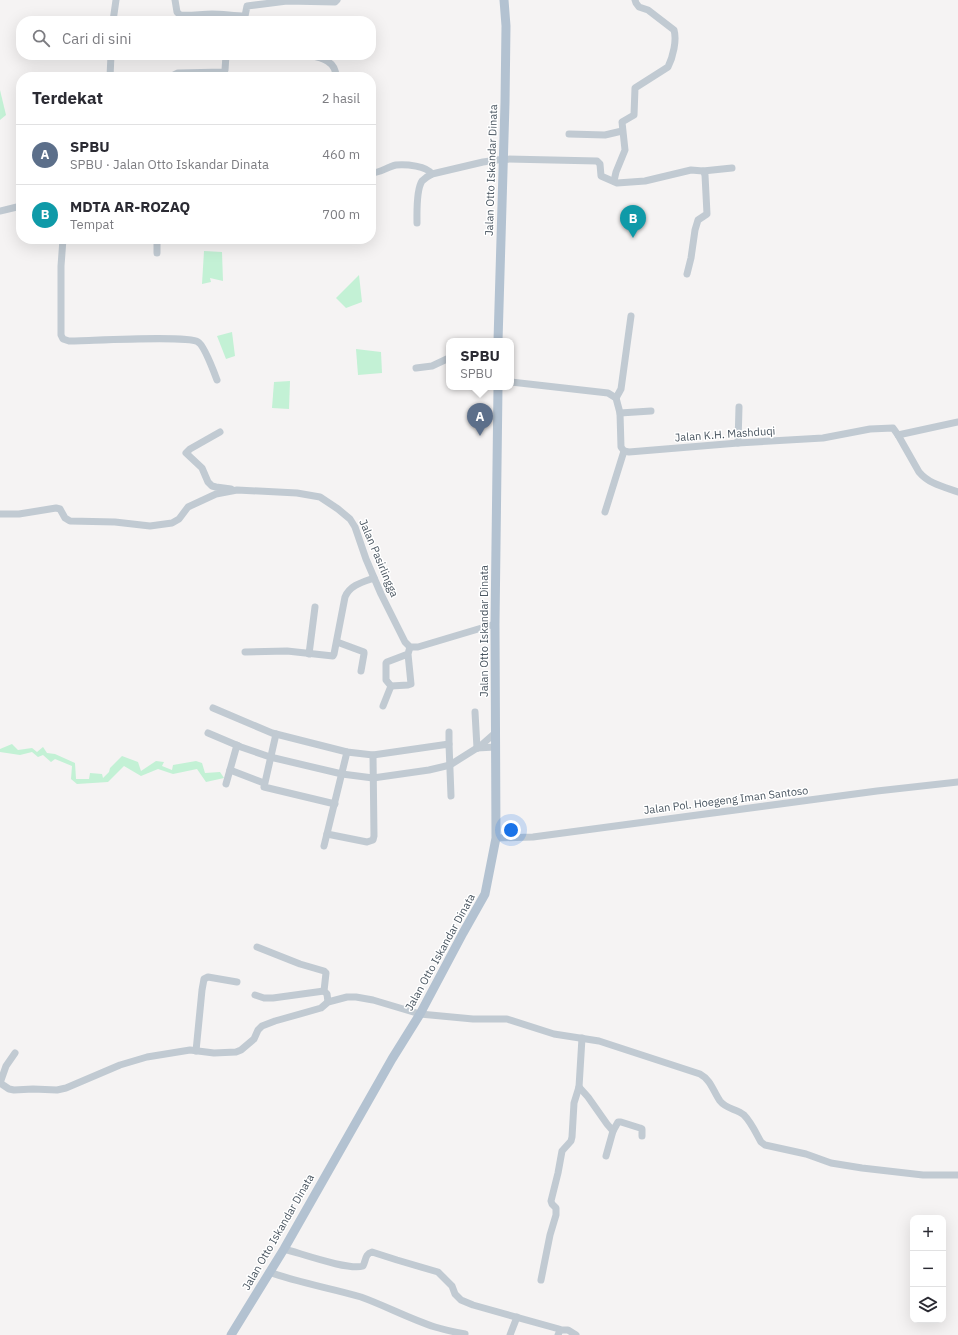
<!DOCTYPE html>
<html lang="id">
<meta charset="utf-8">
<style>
body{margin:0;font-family:"IBM Plex Sans",sans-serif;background:#f2f2f3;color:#2b2b33}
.controls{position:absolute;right:12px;bottom:12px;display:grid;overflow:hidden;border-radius:8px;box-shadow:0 4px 16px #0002}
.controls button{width:36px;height:36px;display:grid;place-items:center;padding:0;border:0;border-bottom:1px solid #e1e1e2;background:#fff;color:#2b2b33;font:20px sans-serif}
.you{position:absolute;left:511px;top:830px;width:14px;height:14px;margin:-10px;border:3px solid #fff;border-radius:50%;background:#1a73e8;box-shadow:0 0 0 6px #1a73e833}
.badge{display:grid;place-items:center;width:26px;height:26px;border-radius:50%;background:#1a73e8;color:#fff;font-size:13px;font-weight:700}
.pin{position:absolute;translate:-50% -33px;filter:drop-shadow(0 1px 2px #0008)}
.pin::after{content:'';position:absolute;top:21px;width:14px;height:12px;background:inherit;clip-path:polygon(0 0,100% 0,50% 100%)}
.popup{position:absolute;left:446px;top:338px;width:68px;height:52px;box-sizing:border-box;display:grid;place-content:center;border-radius:8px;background:#fff;filter:drop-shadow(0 1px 3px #0005);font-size:13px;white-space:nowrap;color:#7c7c81}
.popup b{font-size:15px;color:#2b2b33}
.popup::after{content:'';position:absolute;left:50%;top:100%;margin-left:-8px;border:8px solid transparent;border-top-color:#fff}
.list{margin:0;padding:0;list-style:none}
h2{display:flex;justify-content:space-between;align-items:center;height:52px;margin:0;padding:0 16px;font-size:17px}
h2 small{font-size:13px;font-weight:400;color:#7c7c81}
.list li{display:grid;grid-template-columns:26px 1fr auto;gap:12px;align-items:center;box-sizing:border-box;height:60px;padding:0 16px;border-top:1px solid #e1e1e2}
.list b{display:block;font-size:15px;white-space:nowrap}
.list p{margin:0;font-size:13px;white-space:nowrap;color:#7c7c81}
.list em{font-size:13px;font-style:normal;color:#7c7c81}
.icon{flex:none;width:22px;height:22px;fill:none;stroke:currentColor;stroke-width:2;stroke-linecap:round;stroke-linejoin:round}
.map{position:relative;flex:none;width:958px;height:1335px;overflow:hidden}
.search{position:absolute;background:#fff;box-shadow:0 4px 16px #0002;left:16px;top:16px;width:360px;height:44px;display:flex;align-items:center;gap:10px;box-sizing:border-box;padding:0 14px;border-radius:16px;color:#7c7c81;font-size:15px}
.panel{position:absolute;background:#fff;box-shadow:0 4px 16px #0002;left:16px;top:72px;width:360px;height:172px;border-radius:16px}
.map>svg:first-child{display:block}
</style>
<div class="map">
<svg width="958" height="1335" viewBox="0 0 958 1335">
<rect width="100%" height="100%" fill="#f5f3f3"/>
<g fill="#c3f1d5">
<polygon points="0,90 6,115 0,120"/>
<polygon points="204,251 222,252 223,281 210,278 211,282 202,284"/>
<polygon points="359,275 362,302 346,308 336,298"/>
<polygon points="232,332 235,356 226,359 217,336"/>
<polygon points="356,349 381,352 382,373 358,375"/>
<polygon points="290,381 289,409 272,408 274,382"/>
<polygon points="12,744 18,750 32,748 37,752 43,747 47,753 55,754 75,763 76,779 89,779 90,773 102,774 103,778 109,772 110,768 122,756 138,762 141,771 156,761 164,762 162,766 172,770 173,765 196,761 202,763 205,773 220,772 224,778 206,782 197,769 173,774 158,769 141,776 124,766 108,782 77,784 71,779 72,766 55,759 51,762 43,755 38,757 32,752 20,755 0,752 0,749"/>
</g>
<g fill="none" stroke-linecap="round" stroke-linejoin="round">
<g stroke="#c1cad2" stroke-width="7">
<path d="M175,0L177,12L180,15C191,16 201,14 212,14C223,14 234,16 245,16L247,6L287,1L335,2L337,0"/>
<polyline points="113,21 116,0"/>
<path d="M309,55C322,58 336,61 336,77"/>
<polyline points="110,77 111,55"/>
<polyline points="174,77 174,75 178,73 224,72 225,70 226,55"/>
<polyline points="569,134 605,135 622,131"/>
<polyline points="703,171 732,168"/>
<path d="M371,173C380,173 387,167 396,165C406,164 427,166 432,174"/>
<path d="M614,181L616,172L625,150L622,122L634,115L635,88L668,67C673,57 677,40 674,30L648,10L639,7L636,3L635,0"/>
<polyline points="0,211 21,206"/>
<path d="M417,223C417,213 416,190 422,181C425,178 428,176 432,174L483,162L504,159L597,161L600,164L601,176L617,183L645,181L691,170L703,171L705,175L707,214L698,220L695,230L691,258L687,274"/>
<path d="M63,239L61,266V335L63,339L69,341C88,341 188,335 198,342C204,345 214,372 217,380"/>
<polyline points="157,239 157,253"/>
<polyline points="416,368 432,366 449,358"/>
<path d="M511,382L608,393L616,398L620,413L621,447L624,451L629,452L738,443L823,438L870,429L893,428L898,435L919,472C929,484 944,487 958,492"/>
<polyline points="616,398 621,389 631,316"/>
<polyline points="620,413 651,411"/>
<polyline points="220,432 190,449 186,453 202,468 208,482 212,486 216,487 231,489"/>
<polyline points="898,435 958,422"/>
<polyline points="738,443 739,407"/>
<polyline points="605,512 624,451"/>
<polyline points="0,514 19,514 56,508 60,509 65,518 70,521 115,522 150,526 172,523 179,519 188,507 216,494 237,490 297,493 320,497 338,509 350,519 355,527 366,559 381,594 405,642 410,647 418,647 495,624"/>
<polyline points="337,642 364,652 364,654 361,671"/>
<path d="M245,652L287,651L333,656L334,654L345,597C350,585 363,582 374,578"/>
<polyline points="309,654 315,607"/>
<polyline points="408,654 387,662 386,663 386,680 391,686 408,685 411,684 408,654 410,647"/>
<polyline points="383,706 391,686"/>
<polyline points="213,708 272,733 347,752 373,755 449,744 451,796"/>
<polyline points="475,712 477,748"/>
<polyline points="208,733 241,747 270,757 342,774 373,778 429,770 450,765 477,748 495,747"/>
<polyline points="276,734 264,787 335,804"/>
<polyline points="449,744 449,732"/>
<polyline points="478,748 495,733"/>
<polyline points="230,770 264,783"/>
<polyline points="226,784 237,745"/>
<polyline points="327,834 367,842 373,840 374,836 373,755"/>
<polyline points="496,838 533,837 877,791 958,782"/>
<polyline points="324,846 347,752"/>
<polyline points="257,947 300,964 324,971 326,973 324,991 327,994 328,1002"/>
<polyline points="255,995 264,998 273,998 324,991"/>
<polyline points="196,1051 202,990 204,979 208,977 237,982"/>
<path d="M0,1083L9,1089L14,1090L33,1089L57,1090L66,1088L120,1065L147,1057L190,1050L214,1053L236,1052L241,1050L254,1039L258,1030L262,1026L275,1021L321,1008L328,1002L347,997H356L373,1000L420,1014L473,1019H507L554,1034L599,1041L700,1074C711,1080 713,1091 720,1101C726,1109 737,1109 744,1115C751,1122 756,1133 761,1142L765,1145L806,1154L831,1163L862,1168L923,1175H958"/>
<polyline points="0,1083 6,1066 15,1053"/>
<polyline points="579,1087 588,1097 607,1124 613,1131 618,1122 621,1122 640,1128 642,1129 642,1136"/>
<polyline points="606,1156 613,1131"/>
<path d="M284,1249C300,1253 349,1271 363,1266C366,1260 365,1254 372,1252L397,1260L438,1272L452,1286L455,1294L461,1300L473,1305L559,1329L560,1330L558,1335"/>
<path d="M269,1272C299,1283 331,1288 361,1297C386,1306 410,1319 435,1327C445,1330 455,1332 465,1334"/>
<polyline points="541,1280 550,1235 556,1215 556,1208 552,1204 551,1201 558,1173 562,1151 571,1141 572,1137 574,1103 579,1087 582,1038"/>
<polyline points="560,1330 568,1330 576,1335"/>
<polyline points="510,1335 517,1317"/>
</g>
<g stroke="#b3c2d1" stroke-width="9">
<polyline points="498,341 505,103 506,26 504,0"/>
<polyline points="231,1335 284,1249 392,1059 420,1014 463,933 485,894 496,838 495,624 498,387"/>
</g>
</g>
<g text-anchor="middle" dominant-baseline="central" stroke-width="3" stroke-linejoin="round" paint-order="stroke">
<g font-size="11" fill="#4a5661" stroke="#fff">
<text transform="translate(491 170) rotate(-88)">Jalan Otto Iskandar Dinata</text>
<text transform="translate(725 434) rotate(-4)">Jalan K.H. Mashduqi</text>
<text transform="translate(379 558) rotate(67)">Jalan Pasirlingga</text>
<text transform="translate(484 631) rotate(-90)">Jalan Otto Iskandar Dinata</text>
<text transform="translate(726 800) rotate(-7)">Jalan Pol. Hoegeng Iman Santoso</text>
<text transform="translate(440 952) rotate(-61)">Jalan Otto Iskandar Dinata</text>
<text transform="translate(278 1232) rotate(-60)">Jalan Otto Iskandar Dinata</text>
</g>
</g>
</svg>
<div class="controls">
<button>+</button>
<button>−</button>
<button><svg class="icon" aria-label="layers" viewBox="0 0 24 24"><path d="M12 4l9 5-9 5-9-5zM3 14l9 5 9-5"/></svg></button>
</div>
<div class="you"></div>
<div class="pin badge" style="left:480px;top:436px;background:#5c6f8a">A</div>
<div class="popup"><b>SPBU</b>SPBU</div>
<div class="pin badge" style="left:633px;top:238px;background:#0f9aa8">B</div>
<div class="search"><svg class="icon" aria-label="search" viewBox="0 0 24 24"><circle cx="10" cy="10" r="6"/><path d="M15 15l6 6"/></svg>Cari di sini</div>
<section class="panel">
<h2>Terdekat<small>2 hasil</small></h2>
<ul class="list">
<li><span class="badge" style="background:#5c6f8a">A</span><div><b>SPBU</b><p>SPBU · Jalan Otto Iskandar Dinata</p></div><em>460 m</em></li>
<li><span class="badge" style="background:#0f9aa8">B</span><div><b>MDTA AR-ROZAQ</b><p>Tempat</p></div><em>700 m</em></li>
</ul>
</section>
</div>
